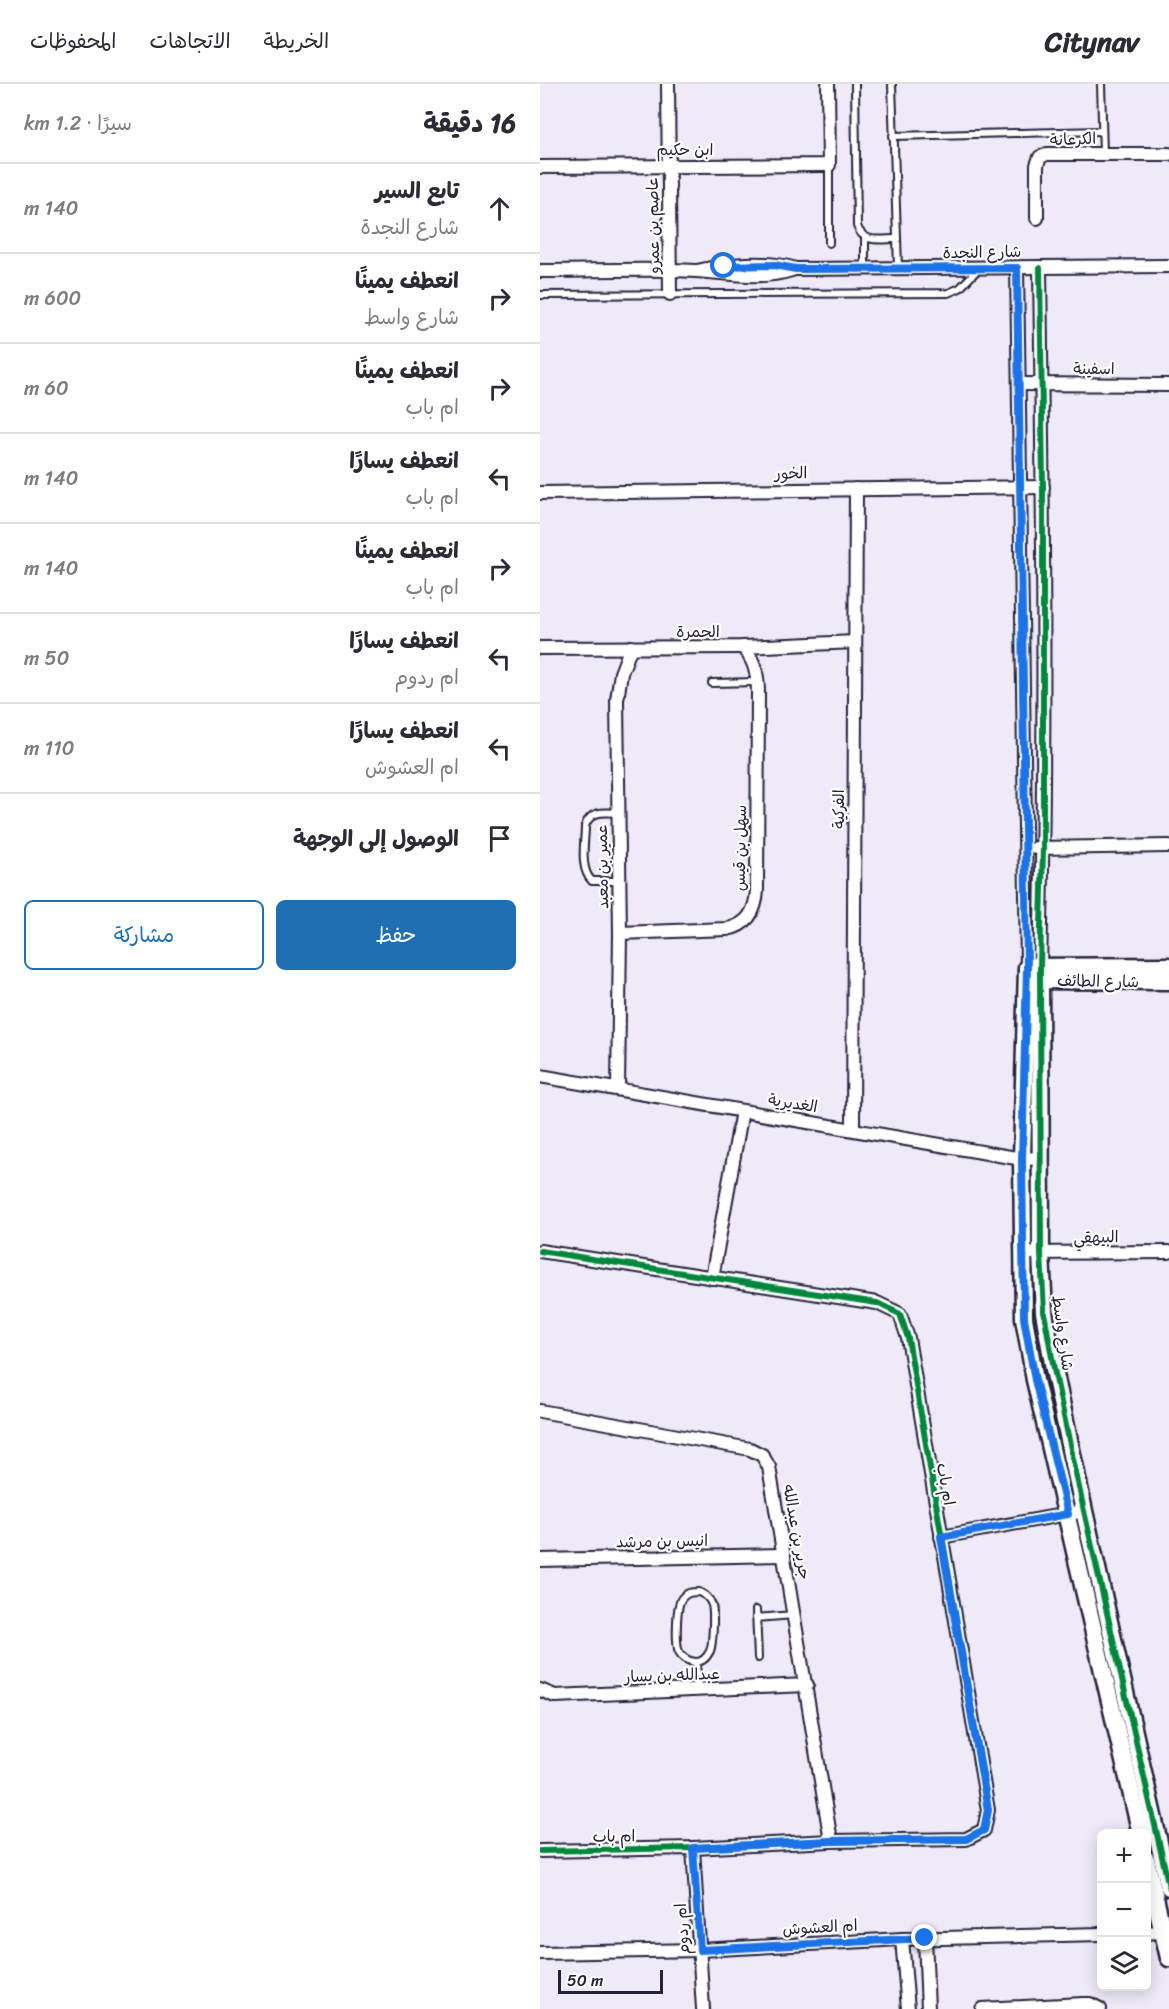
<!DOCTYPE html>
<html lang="ar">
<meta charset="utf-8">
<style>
body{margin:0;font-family:Sriracha,"Playpen Sans Arabic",sans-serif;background:#f7f7f7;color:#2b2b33;direction:rtl}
.controls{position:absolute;right:18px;bottom:18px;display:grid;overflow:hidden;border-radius:9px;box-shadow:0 3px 15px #0003}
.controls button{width:54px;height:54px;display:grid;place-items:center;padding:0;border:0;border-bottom:2px solid #e1e1e2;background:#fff;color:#2b2b33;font:30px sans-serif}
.scale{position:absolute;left:18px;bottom:15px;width:105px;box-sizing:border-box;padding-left:6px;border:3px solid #22223b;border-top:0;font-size:16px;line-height:21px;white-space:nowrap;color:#22223b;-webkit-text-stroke:4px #fff;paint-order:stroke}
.stop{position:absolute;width:18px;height:18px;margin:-14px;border:4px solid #1a73e8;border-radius:50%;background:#fff}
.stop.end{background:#1a73e8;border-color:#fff;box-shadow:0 2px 6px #0008}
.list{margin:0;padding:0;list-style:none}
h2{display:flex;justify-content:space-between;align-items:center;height:78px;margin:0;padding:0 24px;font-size:26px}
h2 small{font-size:20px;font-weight:400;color:#7c7c81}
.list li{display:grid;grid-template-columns:39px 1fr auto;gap:18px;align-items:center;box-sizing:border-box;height:90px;padding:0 24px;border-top:2px solid #e1e1e2}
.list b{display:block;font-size:22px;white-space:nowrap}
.list p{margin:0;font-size:20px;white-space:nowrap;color:#7c7c81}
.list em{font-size:20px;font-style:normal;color:#7c7c81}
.actions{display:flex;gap:12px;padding:18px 24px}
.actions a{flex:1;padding:14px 0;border:2px solid #1f6fb2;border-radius:9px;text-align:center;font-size:21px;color:#1f6fb2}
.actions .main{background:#1f6fb2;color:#fff}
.icon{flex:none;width:33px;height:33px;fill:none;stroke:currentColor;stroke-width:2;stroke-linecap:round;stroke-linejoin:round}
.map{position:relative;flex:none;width:629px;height:1925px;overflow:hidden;direction:ltr}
header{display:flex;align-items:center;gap:36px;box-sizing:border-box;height:84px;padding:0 30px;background:#fff;border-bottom:2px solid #e1e1e2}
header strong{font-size:28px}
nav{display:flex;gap:33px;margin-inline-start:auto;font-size:21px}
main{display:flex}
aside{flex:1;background:#fff}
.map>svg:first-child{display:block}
</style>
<header>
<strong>Citynav</strong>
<nav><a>الخريطة</a><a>الاتجاهات</a><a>المحفوظات</a></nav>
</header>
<main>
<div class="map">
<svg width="629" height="1925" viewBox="0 0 629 1925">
<rect width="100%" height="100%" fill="#f0eaf8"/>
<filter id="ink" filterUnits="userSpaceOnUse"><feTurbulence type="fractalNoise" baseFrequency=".0167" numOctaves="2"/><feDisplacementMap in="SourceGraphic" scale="12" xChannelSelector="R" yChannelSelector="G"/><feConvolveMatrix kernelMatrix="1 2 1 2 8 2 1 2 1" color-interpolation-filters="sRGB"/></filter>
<g filter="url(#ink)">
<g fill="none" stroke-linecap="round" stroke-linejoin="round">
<defs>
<g id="lane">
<path d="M315,0L317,142C323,160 341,155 357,155"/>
<polyline points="352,0 358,184"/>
<polyline points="561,0 563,70"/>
<polyline points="353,52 562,47"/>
<polyline points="325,154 325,184"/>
<polyline points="289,159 289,81"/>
<polyline points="0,211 408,209 420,204 438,185"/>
<polyline points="172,599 217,598"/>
<path d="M78,729C64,728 51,726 45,742C45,758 39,785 52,797H79"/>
<path d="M159,1508C165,1511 169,1513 172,1521C174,1528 173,1560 170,1567C167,1573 162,1578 156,1578C148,1578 140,1572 138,1565C136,1555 136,1521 142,1514C147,1508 152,1508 159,1508Z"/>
<polyline points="216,1526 218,1574"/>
<polyline points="216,1534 254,1531"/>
<polyline points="156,1578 158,1606"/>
</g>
<g id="street">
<polyline points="128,0 130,210"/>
<polyline points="0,83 289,81 288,0"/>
<polyline points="497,134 497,81 500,73 507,70 629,70"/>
<polyline points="477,184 487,883"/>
<path d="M0,187C52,187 105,184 156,187C188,189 221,196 252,186"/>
<path d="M157,187C186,180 228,176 256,185L629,182"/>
<polyline points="479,300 629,301"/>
<polyline points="0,409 503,403"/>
<polyline points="0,564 203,563 315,558"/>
<polyline points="496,764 629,762"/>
<path d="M80,849L187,845C208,841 216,827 217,806L218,609C218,591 215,577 203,563"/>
<path d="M500,882C506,649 503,416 500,184"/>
<polyline points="0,992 482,1075 501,1074"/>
<polyline points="78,1005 80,849 77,616 81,589 91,563"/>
<polyline points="313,1045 316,405"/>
<polyline points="0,1167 337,1219 360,1230 368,1254 448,1726 444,1746 426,1755 291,1757 153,1764 0,1767"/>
<polyline points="484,1169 629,1168"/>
<polyline points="172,1194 202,1027"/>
<polyline points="0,1327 210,1365 222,1371 229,1383 291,1757"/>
<polyline points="401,1453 544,1427"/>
<polyline points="0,1476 244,1471"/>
<polyline points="0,1606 15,1612 267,1601"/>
<polyline points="153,1764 163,1925"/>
<polyline points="606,1849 629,1847"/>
<polyline points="385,1854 388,1925"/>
<polyline points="362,1855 368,1925"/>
<polyline points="0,1869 160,1866 362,1855 562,1850"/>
<polyline points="442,1925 543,1920 550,1920 560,1925"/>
</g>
<g id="secondary">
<polyline points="500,882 501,1170 504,1228 514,1285 544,1427 629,1803"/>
<polyline points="490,896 629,897"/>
<polyline points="601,1750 495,1296 484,1234 482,1075 487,883 629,882"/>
<polyline points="606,1775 629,1874"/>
</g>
</defs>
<use href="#lane" stroke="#22223b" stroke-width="10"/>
<use href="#street" stroke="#22223b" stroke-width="16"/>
<use href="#secondary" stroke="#22223b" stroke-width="21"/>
<use href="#lane" stroke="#fff" stroke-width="6"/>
<use href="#street" stroke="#fff" stroke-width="12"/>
<use href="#secondary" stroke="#fff" stroke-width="16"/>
<defs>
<g id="cycleway">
<polyline points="500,184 503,403 503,764 500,882 501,1170 504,1228 514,1285 544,1427 629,1803"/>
<polyline points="0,1167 337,1219 360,1230 368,1254 448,1726 444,1746 426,1755 291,1757 153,1764 0,1767"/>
</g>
</defs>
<use href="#cycleway" stroke="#fff" stroke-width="10"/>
<use href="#cycleway" stroke="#00873e" stroke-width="6"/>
</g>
</g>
<g fill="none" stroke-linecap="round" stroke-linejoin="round" filter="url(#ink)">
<polyline stroke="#1a73e8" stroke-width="8" points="184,182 234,181 256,185 477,184 487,883 482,1075 484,1234 495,1296 528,1430 401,1453 448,1726 444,1746 426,1755 291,1757 153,1764 160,1866 385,1854"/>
</g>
<g text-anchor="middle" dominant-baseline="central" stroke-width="4.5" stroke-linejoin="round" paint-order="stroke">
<g font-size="16" fill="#22223b" stroke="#fff">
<text transform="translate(533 55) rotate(-2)">الكرعانة</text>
<text x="145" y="65">ابن حكيم</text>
<text transform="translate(113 141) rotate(-91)">عاصم بن عمرو</text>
<text transform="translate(442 168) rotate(-1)">شارع النجدة</text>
<text x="554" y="284">اسفينة</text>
<text transform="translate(251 389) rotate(-1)">الخور</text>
<text x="158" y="547">الحمرة</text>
<text transform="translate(298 725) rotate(-90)">الفركية</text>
<text transform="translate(200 764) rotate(-89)">سهل بن قيس</text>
<text transform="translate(62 783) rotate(-91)">عمير بن معبد</text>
<text transform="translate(558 897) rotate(1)">شارع الطائف</text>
<text transform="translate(253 1019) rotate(9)">الغديرية</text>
<text transform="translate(556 1153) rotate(-1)">البيهقي</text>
<text transform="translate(523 1249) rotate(82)">شارع واسط</text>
<text transform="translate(406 1400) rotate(80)">ام باب</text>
<text transform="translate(257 1448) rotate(80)">جرير بن عبدالله</text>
<text transform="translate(122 1457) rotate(-1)">انيس بن مرشد</text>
<text transform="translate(132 1591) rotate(-2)">عبدالله بن يسار</text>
<text transform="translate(74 1752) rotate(-1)">ام باب</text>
<text transform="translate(280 1843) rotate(-3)">ام العشوش</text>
<text transform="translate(142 1845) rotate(-94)">ام ردوم</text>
</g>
</g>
</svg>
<div class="controls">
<button>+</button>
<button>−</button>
<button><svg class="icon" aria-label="layers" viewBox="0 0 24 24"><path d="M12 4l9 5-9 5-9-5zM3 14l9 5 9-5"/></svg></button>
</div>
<div class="scale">50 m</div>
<div class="stop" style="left:184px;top:182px"></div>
<div class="stop end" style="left:385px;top:1854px"></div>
</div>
<aside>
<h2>16 دقيقة<small>سيرًا · 1.2 km</small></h2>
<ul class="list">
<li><svg class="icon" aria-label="ahead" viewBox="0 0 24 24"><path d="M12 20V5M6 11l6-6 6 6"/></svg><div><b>تابع السير</b><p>شارع النجدة</p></div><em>140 m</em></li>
<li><svg class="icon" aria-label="right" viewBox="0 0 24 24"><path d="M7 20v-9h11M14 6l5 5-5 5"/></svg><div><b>انعطف يمينًا</b><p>شارع واسط</p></div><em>600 m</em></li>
<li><svg class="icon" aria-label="right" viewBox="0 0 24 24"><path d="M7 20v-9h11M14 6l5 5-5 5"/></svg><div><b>انعطف يمينًا</b><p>ام باب</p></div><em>60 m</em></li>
<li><svg class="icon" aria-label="left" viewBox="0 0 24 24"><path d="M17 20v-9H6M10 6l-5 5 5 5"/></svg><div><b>انعطف يسارًا</b><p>ام باب</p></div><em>140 m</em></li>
<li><svg class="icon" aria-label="right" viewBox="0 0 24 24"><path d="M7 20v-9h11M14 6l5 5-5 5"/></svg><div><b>انعطف يمينًا</b><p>ام باب</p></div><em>140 m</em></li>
<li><svg class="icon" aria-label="left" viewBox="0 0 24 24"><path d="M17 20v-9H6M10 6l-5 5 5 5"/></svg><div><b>انعطف يسارًا</b><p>ام ردوم</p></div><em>50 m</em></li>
<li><svg class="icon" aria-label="left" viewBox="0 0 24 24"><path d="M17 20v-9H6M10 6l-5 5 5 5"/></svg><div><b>انعطف يسارًا</b><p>ام العشوش</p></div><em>110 m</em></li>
<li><svg class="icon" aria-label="arrive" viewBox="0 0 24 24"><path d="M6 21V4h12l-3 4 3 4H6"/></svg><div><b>الوصول إلى الوجهة</b></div></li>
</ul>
<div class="actions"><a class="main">حفظ</a><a>مشاركة</a></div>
</aside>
</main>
